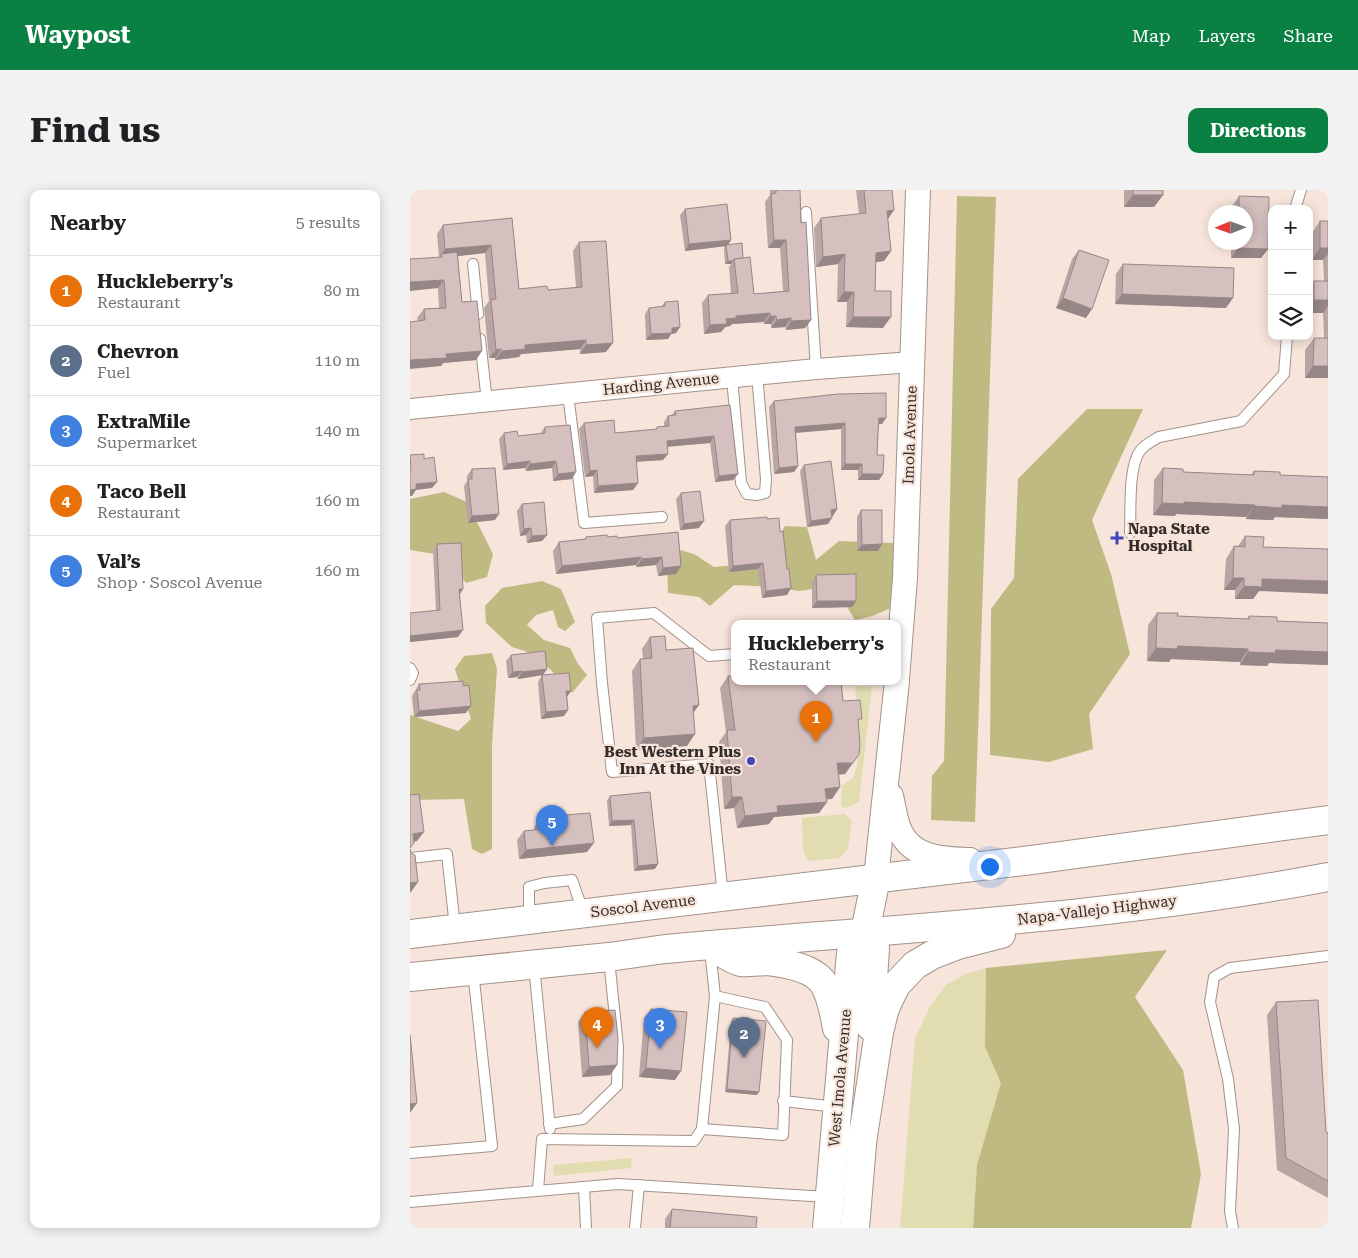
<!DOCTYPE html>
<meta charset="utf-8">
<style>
body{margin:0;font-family:"Roboto Serif",serif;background:#f2f2f2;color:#202124}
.controls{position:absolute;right:15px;top:15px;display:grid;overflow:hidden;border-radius:10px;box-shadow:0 2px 12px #0003}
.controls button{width:45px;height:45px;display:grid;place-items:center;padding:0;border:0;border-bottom:1px solid #e0e0e0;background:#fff;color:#202124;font:25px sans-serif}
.compass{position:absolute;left:798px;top:15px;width:45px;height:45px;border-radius:50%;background:#fff;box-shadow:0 2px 12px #0003;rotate:269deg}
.you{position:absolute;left:579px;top:676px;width:18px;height:18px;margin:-12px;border:4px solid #fff;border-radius:50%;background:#1a73e8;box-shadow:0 0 0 8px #1a73e833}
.badge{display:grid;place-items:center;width:32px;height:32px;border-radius:50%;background:#0b8043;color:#fff;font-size:16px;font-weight:700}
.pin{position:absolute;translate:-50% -41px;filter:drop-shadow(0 1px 2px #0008)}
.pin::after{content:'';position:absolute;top:26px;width:18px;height:15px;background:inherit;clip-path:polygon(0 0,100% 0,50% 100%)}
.popup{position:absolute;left:321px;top:430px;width:170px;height:65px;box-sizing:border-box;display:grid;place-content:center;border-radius:10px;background:#fff;filter:drop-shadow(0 1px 4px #0005);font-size:16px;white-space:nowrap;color:#757577}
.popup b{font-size:19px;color:#202124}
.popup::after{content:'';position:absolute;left:50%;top:100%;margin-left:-10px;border:10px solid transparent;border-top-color:#fff}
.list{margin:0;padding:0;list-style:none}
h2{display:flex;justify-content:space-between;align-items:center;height:65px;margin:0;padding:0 20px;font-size:21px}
h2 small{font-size:16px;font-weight:400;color:#757577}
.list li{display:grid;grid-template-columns:32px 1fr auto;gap:15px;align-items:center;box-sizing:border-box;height:70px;padding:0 20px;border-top:1px solid #e0e0e0}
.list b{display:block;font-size:19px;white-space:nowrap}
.list p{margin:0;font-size:16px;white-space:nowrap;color:#757577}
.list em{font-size:16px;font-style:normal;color:#757577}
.icon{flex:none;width:28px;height:28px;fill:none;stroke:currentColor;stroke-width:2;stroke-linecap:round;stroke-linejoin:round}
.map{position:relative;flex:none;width:918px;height:1038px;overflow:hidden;border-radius:10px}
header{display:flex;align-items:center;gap:30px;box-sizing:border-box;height:70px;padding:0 25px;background:#0b8043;color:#fff}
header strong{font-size:24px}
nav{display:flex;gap:28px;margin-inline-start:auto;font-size:18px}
.intro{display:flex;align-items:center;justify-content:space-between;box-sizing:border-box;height:120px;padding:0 30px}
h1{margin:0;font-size:35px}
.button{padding:12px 22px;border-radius:10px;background:#0b8043;color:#fff;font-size:18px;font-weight:700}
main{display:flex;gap:30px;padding:0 30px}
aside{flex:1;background:#fff;border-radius:10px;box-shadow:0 2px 12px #0003}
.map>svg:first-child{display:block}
</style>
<header>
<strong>Waypost</strong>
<nav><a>Map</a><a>Layers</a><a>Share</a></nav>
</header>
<div class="intro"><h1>Find us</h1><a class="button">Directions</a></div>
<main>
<aside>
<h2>Nearby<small>5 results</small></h2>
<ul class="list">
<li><span class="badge" style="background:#e8710a">1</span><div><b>Huckleberry's</b><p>Restaurant</p></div><em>80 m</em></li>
<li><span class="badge" style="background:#5c6f8a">2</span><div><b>Chevron</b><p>Fuel</p></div><em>110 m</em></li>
<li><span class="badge" style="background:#3f7fe0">3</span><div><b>ExtraMile</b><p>Supermarket</p></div><em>140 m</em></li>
<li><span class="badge" style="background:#e8710a">4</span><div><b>Taco Bell</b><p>Restaurant</p></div><em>160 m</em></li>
<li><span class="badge" style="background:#3f7fe0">5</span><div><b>Val’s</b><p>Shop · Soscol Avenue</p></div><em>160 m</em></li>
</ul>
</aside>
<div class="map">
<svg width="918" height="1038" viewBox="0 0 918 1038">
<rect width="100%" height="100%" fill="#f7e4da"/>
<g fill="#e1ddb0">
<polygon points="445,496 462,497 449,612 436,618 431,617 432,596 443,588 448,573 446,555 450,543"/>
<polygon points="435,624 442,631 438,658 430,668 398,671 393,661 392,628"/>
<polygon points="576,778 575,857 592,893 567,975 563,1038 490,1038 505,849 520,816 536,795 556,784"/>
<polygon points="222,968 221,978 144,986 143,975"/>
</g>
<g fill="#bfba81">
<polygon points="547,6 586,7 565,632 521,630 522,586 534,571"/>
<polygon points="677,219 733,219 682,330 701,384 720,464 679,524 683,559 639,572 580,565 581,419 604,388 608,289"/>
<polygon points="34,302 57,312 83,364 77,387 56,393 37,366 0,360 0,309"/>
<polygon points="375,336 397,337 406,370 429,351 483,353 487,386 481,418 462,426 445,430 430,405 413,398 388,401 365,397 324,395 300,416 289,407 258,403 257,369 263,358 284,364 304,377 337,374 360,361"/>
<polygon points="132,391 151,399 165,432 155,441 148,437 143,420 126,425 117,435 134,450 160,458 168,474 177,485 162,503 140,479 115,461 102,457 76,433 75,416 92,398"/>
<polygon points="82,463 87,479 82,555 82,659 72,664 62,659 54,609 0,610 0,525 48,541 61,529 45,479 54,466"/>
<polygon points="757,760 725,807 773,880 791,984 781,1038 563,1038 567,975 591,893 575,857 576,778"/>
</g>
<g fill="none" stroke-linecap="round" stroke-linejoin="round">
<defs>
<g id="service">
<polyline points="885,19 891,0"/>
<polyline points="396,22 406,179"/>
<polyline points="63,74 68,124"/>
<polyline points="70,149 77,212"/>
<polyline points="322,187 331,293 337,304 347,305 355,303 356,289 347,184"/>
<polyline points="158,204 174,333 252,327"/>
<path d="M720,343C721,322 718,277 730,261C734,255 742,251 749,247L831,231L874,184L877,146"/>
<polyline points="0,478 3,483 0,490"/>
<polyline points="0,668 37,664 45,737"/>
<polyline points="313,706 299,574 202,582 192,493 187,428 244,423 299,466 325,464"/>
<polyline points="119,728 119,697 134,693 162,690 173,721"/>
<polyline points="124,775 140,939"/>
<polyline points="373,911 427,917"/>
<polyline points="139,934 173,929 207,896 208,857 199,769"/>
<polyline points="292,939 305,806"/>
<polyline points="0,963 82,956 63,781"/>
<polyline points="174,997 176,1038"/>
<polyline points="128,1000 132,949 284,951 292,939 373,945 377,850 355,817 305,806 300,760"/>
<polyline points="0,1012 208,994 418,1007"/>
<polyline points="225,1038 229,995"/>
<polyline points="823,1038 820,1021 824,939 818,889 800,812 804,787 820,778 918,766"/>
</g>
<polyline id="minor" points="0,219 406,179 503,172"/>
<g id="tertiary">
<polyline points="487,489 495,388 508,0"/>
<path d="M481,606C484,618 485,632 491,643C504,669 535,669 560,670"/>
<polyline points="466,688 487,491"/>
</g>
<g id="primary">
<polyline points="455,742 463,751 465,758 460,836"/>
<polyline points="0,744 614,671 918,630"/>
<path d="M300,755C309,760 321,770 331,772C339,773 349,771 358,771C375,773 404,778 414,794C422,807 424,824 427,838"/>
<path d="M0,787L199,767L255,759C476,739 699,729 918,687"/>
<polyline points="451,959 469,842 475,818 486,795 505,775 522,765 548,755 591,744"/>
<polyline points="417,1038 441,763 444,754 455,742 466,688"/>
<polyline points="445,1038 453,942"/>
</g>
</defs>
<use href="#service" stroke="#a39289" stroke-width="12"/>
<use href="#minor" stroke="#a39289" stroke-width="22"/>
<use href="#tertiary" stroke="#a39289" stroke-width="26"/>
<use href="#primary" stroke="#a39289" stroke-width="30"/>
<use href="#service" stroke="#fff" stroke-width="10"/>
<use href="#minor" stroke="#fff" stroke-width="20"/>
<use href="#tertiary" stroke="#fff" stroke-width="24"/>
<use href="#primary" stroke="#fff" stroke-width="28"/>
</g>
<g fill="#b8a5a4">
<polygon points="360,0 390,0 391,33 401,130 395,138 376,140 375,137 361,138 361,134 354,134 354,132 322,134 320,136 315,137 311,142 294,144 292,113 298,105 321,103 319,77 321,74 315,74 314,58 315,56 275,61 270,25 275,19 321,50 318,55 333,68 344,104 373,101 370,58 358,58 355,12 360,5"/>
<polygon points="446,0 482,0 484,20 478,29 481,61 474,71 466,72 465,101 473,138 436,137 437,112 427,112 428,74 406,77 404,38 411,28 449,24"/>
<polygon points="714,0 753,0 753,5 744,17 714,17"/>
<polygon points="829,6 858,59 851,68 821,68 821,52 836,52 836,22 822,22 822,16"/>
<polygon points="102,28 109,99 138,100 166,97 163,61 169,52 196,162 170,164 170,159 111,164 109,167 85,170 85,168 79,168 74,118 79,111 75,63 48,66 52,112 66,170 33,173 31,176 8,131 7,128 14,119 29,118 28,98 29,67 27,44 33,35"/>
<polygon points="910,31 918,31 918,188 895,188 895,160 904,148 914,148 913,123 899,123 899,98 904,91 914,91 913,70 902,70 902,43"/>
<polygon points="669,60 676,128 646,118 662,69"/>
<polygon points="713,74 816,118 705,114 706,84"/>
<polygon points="255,112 270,137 266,143 261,144 258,149 236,150 235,124 239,118 251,117"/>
<polygon points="364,211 476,228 472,234 468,234 467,265 473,284 469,290 448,290 448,280 431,280 431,239 386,243 388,276 384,282 364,284 359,217"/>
<polygon points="320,215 328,284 323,290 305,292 300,253 257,257 253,270 226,272 228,293 223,300 184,303 183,286 175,287 169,239 174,233 205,243 245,240 247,237 254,236 254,232 258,226 262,225 265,221"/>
<polygon points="135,237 162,289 143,291 142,278 116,281 115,278 93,280 89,249 94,243 108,246 130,244"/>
<polygon points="394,275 427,319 422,326 418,334 397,337 390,281"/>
<polygon points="753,278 773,282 841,285 844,281 870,285 918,287 918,329 865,327 863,330 836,329 836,327 766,324 765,326 743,325 744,290"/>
<polygon points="62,279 85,330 58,333 54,296 57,291 57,286"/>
<polygon points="271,303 289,338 270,340 266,309"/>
<polygon points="112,314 137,345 132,351 117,353 116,345 110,346 107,321"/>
<polygon points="451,320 468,361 447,361 447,327"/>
<polygon points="357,329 370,342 381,398 377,405 352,408 348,379 319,382 315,336 320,330"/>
<polygon points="268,342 271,376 266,384 248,386 246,375 226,377 226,375 146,384 143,361 149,352 174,350 176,347 207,348"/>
<polygon points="835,346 853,357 849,401 843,409 825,409 825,400 814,400 816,369 824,356 828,356"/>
<polygon points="27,354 49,405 48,447 0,452 0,423 26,421 23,361"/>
<polygon points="406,385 446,411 442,417 402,418 402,392"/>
<polygon points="747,423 767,426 837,429 839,426 867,431 918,433 918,475 859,473 857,476 830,475 830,472 761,469 759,472 737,471 738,435"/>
<polygon points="240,447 256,460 289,515 284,522 277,556 226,560 222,481 230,469 233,469 232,459"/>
<polygon points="101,465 133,485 161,501 157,506 158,520 154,526 131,529 128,492 132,485 108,489 107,487 98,488 96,471"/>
<polygon points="318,486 390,493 433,511 449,534 435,584 428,585 430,597 422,609 416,609 417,612 409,623 364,627 359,634 327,638 324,618 314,619 309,552 316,542 310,498"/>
<polygon points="9,494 56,523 4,527 2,506"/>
<polygon points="240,602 245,679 224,681 221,635 199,636 197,611 200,606"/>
<polygon points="131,627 177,662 109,669 107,650 114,641 124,640 124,637"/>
<polygon points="866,812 916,942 918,943 918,1008 867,980 857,825"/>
<polygon points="241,819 265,890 229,887 234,828"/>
<polygon points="175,822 207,875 200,885 172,887 168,832"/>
<polygon points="323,828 347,905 315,902 321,831"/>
<polygon points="262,1019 346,1038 255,1038 255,1029"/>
</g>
<g fill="#968686">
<polygon points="723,5 753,5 744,17 714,17"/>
<polygon points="484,20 477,30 477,21"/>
<polygon points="321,50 317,56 275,61 279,54"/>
<polygon points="364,50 376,50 370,58 358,58"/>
<polygon points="81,55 75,63 31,68 31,65 35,59"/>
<polygon points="828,58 858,59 851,68 821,68"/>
<polygon points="910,58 918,58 918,64 913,70 902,70"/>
<polygon points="481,61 474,71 459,73 466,63"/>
<polygon points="435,64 428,74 406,77 413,67"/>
<polygon points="318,71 323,71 321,74 315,74"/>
<polygon points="34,90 28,98 0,101 0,92"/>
<polygon points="434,102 444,102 437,112 427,112"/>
<polygon points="712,104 823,108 816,118 705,114"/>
<polygon points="653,108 682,119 676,128 646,118"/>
<polygon points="904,110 918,110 918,116 913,123 899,123 899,118"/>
<polygon points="360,123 354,132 322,134 320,136 315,137 311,142 294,144 300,135 316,129 326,126"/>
<polygon points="360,126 366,126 361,134 354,134"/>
<polygon points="443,127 481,127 473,138 436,137"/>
<polygon points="381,128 375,137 361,138 367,130"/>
<polygon points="401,130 395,138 376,140 381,131"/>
<polygon points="270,137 266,143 261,144 258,149 236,150 241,144 262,138"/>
<polygon points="176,150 170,159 111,164 109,167 85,170 92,161 115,155"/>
<polygon points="203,153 196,162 170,164 176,155"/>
<polygon points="91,159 85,168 79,168 86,160"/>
<polygon points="72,161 66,170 33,173 31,176 0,179 0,170 36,164"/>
<polygon points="903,176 918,176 918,188 895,188"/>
<polygon points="469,228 476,228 472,234 465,234"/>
<polygon points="435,233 431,239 381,243 385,237"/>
<polygon points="304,246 300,253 252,257 257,251"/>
<polygon points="258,264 253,270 221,272 226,266"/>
<polygon points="120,271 115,278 93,280 97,274"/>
<polygon points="146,271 142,278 116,281 120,274"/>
<polygon points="435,274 452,274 448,280 431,280"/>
<polygon points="388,276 384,282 364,284 369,278"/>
<polygon points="187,280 183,286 175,287 180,281"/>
<polygon points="166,282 162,289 143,291 148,284"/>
<polygon points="328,284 323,290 305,292 309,286"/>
<polygon points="452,284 473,284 469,290 448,290"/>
<polygon points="27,292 22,298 6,300 2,306 0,306 0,300 6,294"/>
<polygon points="228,293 223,300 184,303 188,296"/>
<polygon points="774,312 845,315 836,327 766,324 765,326 743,325 752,313"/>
<polygon points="872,315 918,317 918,329 865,327 863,330 836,329 844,316"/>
<polygon points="427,319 423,326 417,327 421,320"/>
<polygon points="89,324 85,330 58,333 62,326"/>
<polygon points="422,328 418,334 397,337 401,331"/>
<polygon points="294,331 289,338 270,340 274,334"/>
<polygon points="121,338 116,345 110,346 114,339"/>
<polygon points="137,345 132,351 117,353 122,346"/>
<polygon points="472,354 468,361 447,361 452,355"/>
<polygon points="231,367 226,375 146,384 152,376"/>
<polygon points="252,367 246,375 226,377 232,369"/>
<polygon points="353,373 348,379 319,382 323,376"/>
<polygon points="271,376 266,384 248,386 253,378"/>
<polygon points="823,388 834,388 825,400 814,400"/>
<polygon points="852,389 918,391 918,404 849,401 843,409 825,409 834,396"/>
<polygon points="381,398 377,405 352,408 356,401"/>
<polygon points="49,399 53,399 49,406"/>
<polygon points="407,411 446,411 442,417 402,418"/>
<polygon points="53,440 48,447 0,452 0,446"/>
<polygon points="768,456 838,459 830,472 761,469 759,472 737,471 746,458"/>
<polygon points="866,460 918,462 918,475 859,473 857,476 830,475 838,462"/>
<polygon points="137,479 133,485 108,489 112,482"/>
<polygon points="112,481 107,487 98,488 103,482"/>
<polygon points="156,501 161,501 157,507"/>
<polygon points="289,515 280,527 283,516"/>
<polygon points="61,516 56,523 4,527 9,521"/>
<polygon points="158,520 154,526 131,529 136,522"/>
<polygon points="285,544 277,556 226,560 234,548"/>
<polygon points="427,573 443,573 435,584 419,585"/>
<polygon points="430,597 422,609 407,610 415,599"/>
<polygon points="322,607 332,607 324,618 314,619"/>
<polygon points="417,612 409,623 364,627 359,634 327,638 335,626 367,616"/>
<polygon points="224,630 221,635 199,636 202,631"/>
<polygon points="14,642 7,651 0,653 3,644"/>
<polygon points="184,653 177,662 109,669 116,660"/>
<polygon points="248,674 245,679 224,681 228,676"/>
<polygon points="8,692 1,702 0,702 0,693"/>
<polygon points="207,875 200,885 172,887 179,877"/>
<polygon points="236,878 271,881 265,890 229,887"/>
<polygon points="317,899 349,902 347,905 315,902"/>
<polygon points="7,913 0,923 0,914"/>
</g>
<g fill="#d6c0bf" stroke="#968686">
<polygon points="366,0 390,0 391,33 396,32 401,130 381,131 381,128 367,130 366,126 360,126 360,123 326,126 326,128 316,129 317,134 300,135 298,105 328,103 324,69 340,67 344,104 379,101 376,50 364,50 361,4 366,3"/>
<polygon points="454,0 482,0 484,20 477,21 481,61 466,63 465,101 481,101 481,127 443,127 444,102 434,102 435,64 413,67 411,28 456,23"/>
<rect x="723" y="0" width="30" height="5"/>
<polygon points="829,6 859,7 858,59 828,58 828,52 836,52 836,22 829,22"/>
<polygon points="317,14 321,50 279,54 275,19"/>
<polygon points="102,28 109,99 137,96 138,100 172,97 169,52 196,51 203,153 176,155 176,150 115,155 115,159 92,161 91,159 86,160 81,110 86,109 81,55 35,59 33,35"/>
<rect x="910" y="31" width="8" height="27"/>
<polygon points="332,53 333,68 324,69 323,71 318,71 316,55"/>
<polygon points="669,60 699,70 682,119 653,108"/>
<polygon points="47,62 52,112 67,111 72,161 36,164 37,168 0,170 0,132 15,130 14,119 36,118 34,90 0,92 0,69 32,67 31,64"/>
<polygon points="713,74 824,78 823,108 712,104"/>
<rect x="904" y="91" width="14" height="19"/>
<polygon points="268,111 270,137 262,138 262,143 241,144 239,118 255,116 255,112"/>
<polygon points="904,148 918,148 918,176 903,176"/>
<polygon points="476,203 476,228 469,228 468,243 467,265 474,265 473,284 452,284 452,274 435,274 435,233 385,237 388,276 369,278 364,211 428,204"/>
<polygon points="320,215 328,284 309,286 304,246 257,251 258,264 226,266 228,293 188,296 187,280 180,281 174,233 204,230 205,243 247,239 247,237 259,236 258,226 266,225 265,221"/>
<polygon points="160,235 166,282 148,284 146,271 120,274 120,271 97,274 94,243 107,241 108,246 135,243 135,237"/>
<polygon points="14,264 14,269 24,267 27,292 6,294 6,299 0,300 0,280 1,280 0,265"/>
<polygon points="421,271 427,319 421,320 422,328 401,331 394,275"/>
<polygon points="85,278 89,324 62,326 58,289 62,289 62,279"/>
<polygon points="753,278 773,279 773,282 844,285 844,281 870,282 870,285 918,287 918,317 872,315 872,318 844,316 845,315 774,312 774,314 752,313"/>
<polygon points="290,301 294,331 274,334 271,303"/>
<polygon points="134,312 137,345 122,346 121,338 114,339 112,314"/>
<polygon points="451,320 472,320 472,354 452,355"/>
<polygon points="357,327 357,329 369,328 370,342 373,341 377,379 379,379 381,398 356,401 353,373 323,376 320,330"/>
<polygon points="268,342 271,376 253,378 252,367 232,369 231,367 152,376 149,352 176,349 176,347 197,345 198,347 207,346 207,348"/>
<polygon points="835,346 854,347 853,357 918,359 918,391 852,389 852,397 834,396 834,388 823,388 824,356 835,357"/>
<polygon points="51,353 53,399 49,399 53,440 0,446 0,423 30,420 27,354"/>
<polygon points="446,384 446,411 407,411 406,385"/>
<polygon points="747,423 768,423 767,426 839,429 839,426 867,427 867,431 918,433 918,462 866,460 865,463 838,462 838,459 768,456 767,459 746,458"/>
<polygon points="255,446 256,460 283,458 289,515 283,516 285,544 234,548 230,469 242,468 240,447"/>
<polygon points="135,461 137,479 112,482 112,481 103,482 101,465"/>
<polygon points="159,483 161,501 156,501 158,520 136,522 132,485"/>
<polygon points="318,486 325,486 325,491 390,491 390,493 419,491 431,491 433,511 450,510 452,529 448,529 450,555 449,564 443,573 427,573 430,597 415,599 417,612 367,616 368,622 335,626 332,607 322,607 317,540 325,540"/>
<polygon points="53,491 53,496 59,495 61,516 9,521 7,500 10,500 9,494"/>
<polygon points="240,602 248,674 228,676 224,630 202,631 200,606"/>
<polygon points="9,604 14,642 3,644 4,653 0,658 0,605"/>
<polygon points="180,623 184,653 116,660 114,641 132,639 131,627"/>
<polygon points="0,659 1,663 5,665 8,692 0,693"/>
<polygon points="908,810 916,942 918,943 918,991 876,968 866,812"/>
<polygon points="241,819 277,822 271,881 236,878"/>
<polygon points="205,820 208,848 207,875 179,877 175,822"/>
<polygon points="323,828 356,831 349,902 317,899"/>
<polygon points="0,845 7,913 0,914"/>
<polygon points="262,1019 347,1027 346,1038 260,1038"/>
</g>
<g fill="#4445bb" stroke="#f7e4da" stroke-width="2">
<path d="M704.5 340.5h5v5h5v5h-5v5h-5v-5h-5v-5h5z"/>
<circle cx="341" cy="571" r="5"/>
</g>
<g text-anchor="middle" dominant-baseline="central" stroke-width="4.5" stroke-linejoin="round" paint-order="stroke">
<g font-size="15" fill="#352d2a" stroke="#f7e4da">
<text transform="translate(251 194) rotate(-6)">Harding Avenue</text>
<text transform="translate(500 245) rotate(-88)">Imola Avenue</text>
<text transform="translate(233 716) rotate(-7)">Soscol Avenue</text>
<text transform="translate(687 720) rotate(-7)">Napa-Vallejo Highway</text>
<text transform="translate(430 888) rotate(-85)">West Imola Avenue</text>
</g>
<g font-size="15" font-weight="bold" fill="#352d2a" stroke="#f7e4da" text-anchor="start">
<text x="718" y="339">Napa State<tspan x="718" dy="17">Hospital</tspan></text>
<text x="331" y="562" text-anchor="end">Best Western Plus<tspan x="331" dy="17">Inn At the Vines</tspan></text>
</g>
</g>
</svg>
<div class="controls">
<button>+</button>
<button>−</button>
<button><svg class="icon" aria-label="layers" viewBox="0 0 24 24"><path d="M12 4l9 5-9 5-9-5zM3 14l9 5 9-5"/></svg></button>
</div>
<svg class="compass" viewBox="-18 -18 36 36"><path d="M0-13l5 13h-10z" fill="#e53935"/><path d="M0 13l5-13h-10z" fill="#757577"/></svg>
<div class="you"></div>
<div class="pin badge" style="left:406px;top:552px;background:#e8710a">1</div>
<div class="popup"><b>Huckleberry's</b>Restaurant</div>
<div class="pin badge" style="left:334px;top:868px;background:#5c6f8a">2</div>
<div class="pin badge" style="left:250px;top:859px;background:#3f7fe0">3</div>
<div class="pin badge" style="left:187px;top:858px;background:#e8710a">4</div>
<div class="pin badge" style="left:142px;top:656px;background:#3f7fe0">5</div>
</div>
</main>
